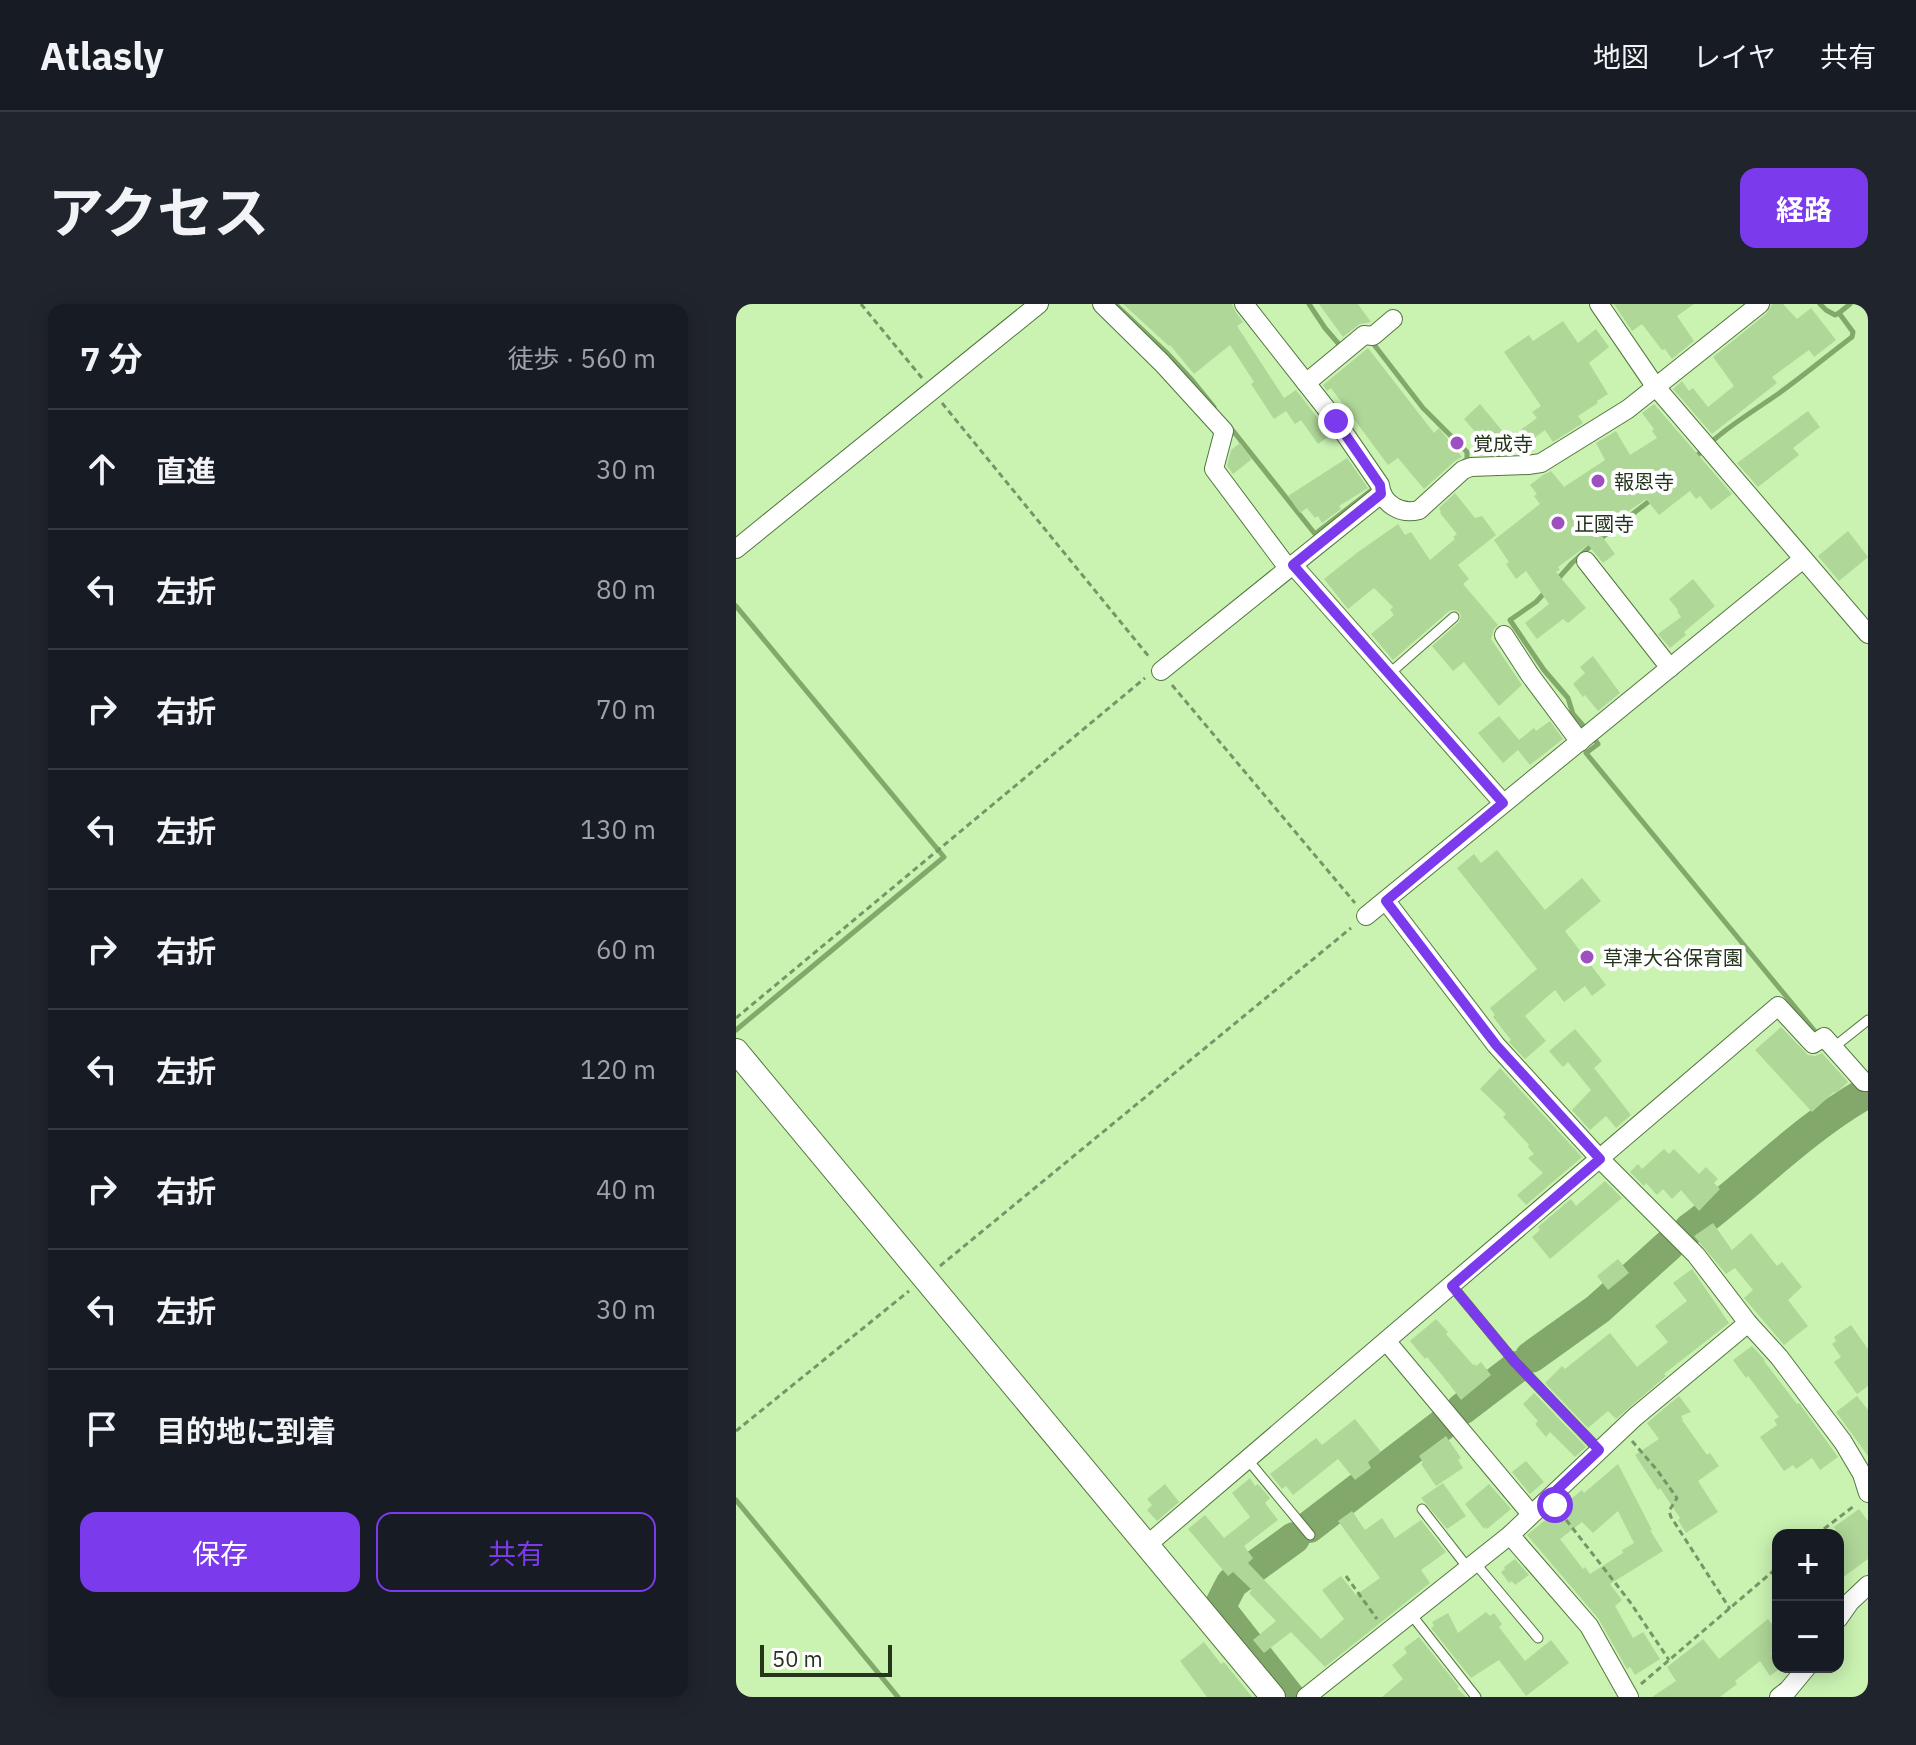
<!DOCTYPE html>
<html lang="ja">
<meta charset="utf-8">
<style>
body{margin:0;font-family:"IBM Plex Sans","Noto Sans JP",sans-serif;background:#20242c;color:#f1f3f6}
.controls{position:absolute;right:24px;bottom:24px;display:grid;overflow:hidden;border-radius:16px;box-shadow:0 4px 20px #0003}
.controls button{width:72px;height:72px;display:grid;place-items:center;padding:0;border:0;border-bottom:2px solid #363941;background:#171b24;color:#f1f3f6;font:40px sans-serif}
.scale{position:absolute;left:24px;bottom:20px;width:132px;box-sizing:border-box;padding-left:8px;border:4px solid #25351c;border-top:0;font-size:22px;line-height:28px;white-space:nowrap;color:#25351c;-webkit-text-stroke:6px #fff;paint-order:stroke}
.stop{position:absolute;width:24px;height:24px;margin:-18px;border:6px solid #7c3aed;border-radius:50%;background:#fff}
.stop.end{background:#7c3aed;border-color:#fff;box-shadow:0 2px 8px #0008}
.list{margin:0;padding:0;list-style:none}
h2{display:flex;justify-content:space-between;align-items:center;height:104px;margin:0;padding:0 32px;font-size:34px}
h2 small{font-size:26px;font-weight:400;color:#9ea1a6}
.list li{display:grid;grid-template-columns:52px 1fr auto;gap:24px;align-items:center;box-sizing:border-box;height:120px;padding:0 32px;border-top:2px solid #363941}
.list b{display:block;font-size:30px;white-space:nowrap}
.list em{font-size:26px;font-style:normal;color:#9ea1a6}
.actions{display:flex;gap:16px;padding:24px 32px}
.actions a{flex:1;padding:18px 0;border:2px solid #7c3aed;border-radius:16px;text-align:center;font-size:28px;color:#7c3aed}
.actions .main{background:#7c3aed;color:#fff}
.icon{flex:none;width:44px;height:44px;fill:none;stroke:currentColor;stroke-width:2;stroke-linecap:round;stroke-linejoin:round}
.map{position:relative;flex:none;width:1132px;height:1393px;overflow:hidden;border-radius:16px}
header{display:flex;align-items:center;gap:48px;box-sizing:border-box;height:112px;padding:0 40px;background:#171b24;border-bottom:2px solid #363941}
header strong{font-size:38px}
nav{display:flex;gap:44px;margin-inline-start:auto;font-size:28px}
.intro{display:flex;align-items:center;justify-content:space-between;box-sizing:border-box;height:192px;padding:0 48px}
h1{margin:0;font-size:56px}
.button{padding:20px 36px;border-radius:16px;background:#7c3aed;color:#fff;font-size:28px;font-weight:700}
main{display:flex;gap:48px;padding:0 48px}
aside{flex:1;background:#171b24;border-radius:16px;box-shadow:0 4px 20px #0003}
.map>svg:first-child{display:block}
</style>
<header>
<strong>Atlasly</strong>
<nav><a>地図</a><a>レイヤ</a><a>共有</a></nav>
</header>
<div class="intro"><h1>アクセス</h1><a class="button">経路</a></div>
<main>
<aside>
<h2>7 分<small>徒歩 · 560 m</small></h2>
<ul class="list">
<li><svg class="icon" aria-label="ahead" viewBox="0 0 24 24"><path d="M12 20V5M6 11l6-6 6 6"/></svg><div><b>直進</b></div><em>30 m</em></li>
<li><svg class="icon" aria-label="left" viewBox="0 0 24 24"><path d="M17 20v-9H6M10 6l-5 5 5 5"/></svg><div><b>左折</b></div><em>80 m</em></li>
<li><svg class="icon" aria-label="right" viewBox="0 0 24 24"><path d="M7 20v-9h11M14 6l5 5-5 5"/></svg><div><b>右折</b></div><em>70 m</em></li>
<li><svg class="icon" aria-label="left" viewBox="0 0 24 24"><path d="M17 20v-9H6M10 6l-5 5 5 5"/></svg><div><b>左折</b></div><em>130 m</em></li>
<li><svg class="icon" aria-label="right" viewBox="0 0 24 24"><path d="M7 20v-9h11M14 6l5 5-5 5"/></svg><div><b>右折</b></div><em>60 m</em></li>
<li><svg class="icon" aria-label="left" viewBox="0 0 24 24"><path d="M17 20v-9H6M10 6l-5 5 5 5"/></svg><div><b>左折</b></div><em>120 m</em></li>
<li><svg class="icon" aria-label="right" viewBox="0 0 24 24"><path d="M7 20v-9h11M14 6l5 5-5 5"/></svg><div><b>右折</b></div><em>40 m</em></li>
<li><svg class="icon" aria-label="left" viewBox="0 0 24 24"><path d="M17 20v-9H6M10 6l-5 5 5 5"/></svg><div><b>左折</b></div><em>30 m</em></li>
<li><svg class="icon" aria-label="arrive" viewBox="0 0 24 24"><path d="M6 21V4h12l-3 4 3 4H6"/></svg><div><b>目的地に到着</b></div></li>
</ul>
<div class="actions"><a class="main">保存</a><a>共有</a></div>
</aside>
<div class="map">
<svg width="1132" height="1393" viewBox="0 0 1132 1393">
<rect width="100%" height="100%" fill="#caf3b2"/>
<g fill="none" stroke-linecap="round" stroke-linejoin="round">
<g stroke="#82a86b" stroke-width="5">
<polyline points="379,0 430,48 456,76 478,103"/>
<polyline points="573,0 589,24 607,45"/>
<polyline points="1084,0 1090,6 1099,11 1103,9"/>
<polyline points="636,38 687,104 731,148 731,155 727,158"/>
<polyline points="494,123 579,230 637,185"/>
<path d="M958,155C981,129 1013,110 1042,90C1067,72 1091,52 1116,33L1117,28L1103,9L1114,0"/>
<polyline points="864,235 916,195"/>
<polyline points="821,276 836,259 856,241"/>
<polyline points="811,286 800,298 774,316 808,366 832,394 837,410 850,425"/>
<polyline points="0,302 208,553 0,726"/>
<polyline points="857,433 862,440 850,449 1082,731"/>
<polyline points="0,1196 162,1393"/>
</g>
<g stroke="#82a86b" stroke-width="32">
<path d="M954,925C1014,881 1065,826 1130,789"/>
<polyline points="795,1053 862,1005 933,941"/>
<polyline points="726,1105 781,1063"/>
<polyline points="573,1223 706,1121"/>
<polyline points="553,1393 483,1304 496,1279 558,1234"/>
</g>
</g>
<g fill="#afd798" fill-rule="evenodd">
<polygon points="387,0 496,0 499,7 507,18 501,22 548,94 560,86 595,131 582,140 565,116 559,120 550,107 538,115 515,80 518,78 494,41 458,70 434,41 433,42"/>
<polygon points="583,0 622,0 635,18 624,20 607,33"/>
<polygon points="878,0 958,0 941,12 958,37 936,55 929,45 926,46 906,20 896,27"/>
<polygon points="1036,0 1047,0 1061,15 1075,4 1100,36 1078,53 1073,46 1036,73 1041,79 976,130 937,85 946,77 953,87 957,84 972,103 998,82 977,53 1031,9"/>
<polygon points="827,17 842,39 860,25 873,43 853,59 872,90 861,97 862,99 842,112 847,119 817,138 809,126 781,147 772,135 801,114 796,108 805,102 768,48 793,31 797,37"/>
<polygon points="632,44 698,129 703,124 726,153 719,157 688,185 662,154 652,161 595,84 591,87 587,81"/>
<polygon points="744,100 768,129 755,140 751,136 748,138 728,115"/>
<polygon points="918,100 996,190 975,206 964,192 960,195 954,187 923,211 910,195 863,228 879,250 867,259 852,241 822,263 824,266 820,268 850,304 832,319 827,315 801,335 789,319 813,300 790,267 780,275 770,260 773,258 758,236 804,200 798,192 801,190 794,181 807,171 815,167 828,183 869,156 860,139 880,127 894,151 921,134 916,127 918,125 906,109"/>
<polygon points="1072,107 1084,123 1057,144 1063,151 1022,183 1001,159"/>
<polygon points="504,139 516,155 497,170 491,162 495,146"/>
<polygon points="611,154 632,184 603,202 605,205 586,219 582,212 579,214 571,204 564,209 552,192"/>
<polygon points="719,189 739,214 746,212 760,231 722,261 733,275 727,280 762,321 758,325 755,335 786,381 763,402 728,358 717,367 696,342 723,318 725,312 723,308 717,306 713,307 657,356 635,330 658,311 654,306 657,303 638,284 612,305 588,275 622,248 662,220 669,231 675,228 694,256 719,235 717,233 721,230 704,209 705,208 703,204"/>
<polygon points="1112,227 1132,253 1103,277 1082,252"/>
<polygon points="957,275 979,302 948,328 950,331 934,344 922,330 945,313 941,307 942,306 933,295"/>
<polygon points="857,352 884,389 862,407 849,391 847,393 837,380 849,369 844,363"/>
<polygon points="763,412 783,436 798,424 800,427 814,417 827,435 794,461 782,446 767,459 742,429"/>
<polygon points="761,546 809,606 846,574 865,597 829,627 870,681 856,692 849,682 828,698 819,686 789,712 810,737 789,755 773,738 775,736 757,713 759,711 754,704 801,665 721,564 738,550 745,559"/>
<polygon points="1045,723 1072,751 1079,752 1086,749 1112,778 1100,789 1098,788 1076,808 1019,746"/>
<polygon points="839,725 866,757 858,764 895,811 880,824 870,812 854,826 836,806 855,786 832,758 827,763 813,747"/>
<polygon points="764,764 846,853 790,901 781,891 807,869 792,854 798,850 792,843 793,841 767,813 770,810 744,785"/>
<polygon points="928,845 933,850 938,845 963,870 970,863 982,875 978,879 984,885 963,907 945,886 936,895 927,885 921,891 910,879 908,882 894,868 902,860 906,865"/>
<polygon points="869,877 886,894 814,955 796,933 804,926 802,923 835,895 840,902"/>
<polygon points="977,919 996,946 1015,929 1041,962 1046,958 1066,983 1052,996 1072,1022 1048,1041 1008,994 1017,986 999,964 990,970 958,932"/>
<polygon points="882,955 893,969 872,986 861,972"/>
<polygon points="956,965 993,1019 928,1070 930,1072 880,1115 872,1107 852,1124 809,1079 826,1062 829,1065 874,1029 901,1063 932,1038 919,1022 951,997 937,979"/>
<polygon points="700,1015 712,1028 710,1030 737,1061 738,1060 740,1062 745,1058 755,1071 725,1096 714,1081 691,1053 689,1055 674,1037"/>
<polygon points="1115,1021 1132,1045 1132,1082 1121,1090 1098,1058 1105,1053 1096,1040 1100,1037 1098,1033"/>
<polygon points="1016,1042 1029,1056 1028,1057 1061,1100 1063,1099 1102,1153 1084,1166 1076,1154 1060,1165 1057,1161 1048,1167 1024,1133 1041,1121 1038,1116 1043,1113 1012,1072 1010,1074 997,1056"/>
<polygon points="798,1089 850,1143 839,1153 814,1128 810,1133 799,1120 802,1117 787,1100"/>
<polygon points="943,1092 955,1108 945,1112 947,1115 946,1116 971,1151 974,1149 983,1162 962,1177 982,1208 950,1229 942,1216 944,1214 924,1184 922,1186 899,1151 923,1135 911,1119"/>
<polygon points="1121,1092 1132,1106 1132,1152 1100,1108"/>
<polygon points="619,1115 645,1148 632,1158 635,1164 619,1176 602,1155 557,1191 550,1182 546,1185 534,1170 580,1134 586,1141"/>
<polygon points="710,1132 725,1154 722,1156 727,1164 700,1182 685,1160 687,1158 683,1152"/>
<polygon points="790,1157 808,1178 794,1190 776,1168"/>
<path d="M882,1160L916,1226H914L927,1247L874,1280L886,1296L879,1302L897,1334L907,1328L924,1355L899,1371L894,1363L891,1365L862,1314L791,1231L846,1186L848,1189ZM882,1207L898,1239L886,1246L887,1249L854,1270L849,1263L847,1265L824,1235L846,1218L857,1229Z"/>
<polygon points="514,1174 519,1182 522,1180 534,1194 529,1199 542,1216 508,1242 517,1254 512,1259 585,1335 608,1315 586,1286 605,1272 620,1291 644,1274 602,1217 616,1207 629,1226 646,1214 659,1234 685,1216 710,1248 685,1266 694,1279 589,1363 555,1328 528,1349 517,1336 540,1317 513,1289 516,1286 497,1268 492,1272 452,1225 469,1211 488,1234 512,1215 514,1213 496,1189"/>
<polygon points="707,1179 730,1212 711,1225 685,1194"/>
<polygon points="429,1180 443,1198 421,1217 411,1206 416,1201 411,1195"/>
<polygon points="753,1180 775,1205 751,1225 750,1223 748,1225 729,1200"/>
<polygon points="1123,1205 1132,1217 1132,1255 1102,1277 1102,1231 1097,1231 1095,1229 1100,1226 1098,1223"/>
<polygon points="779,1255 793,1271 779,1281 776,1277 773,1279 765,1268 769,1265 768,1263"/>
<polygon points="750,1308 754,1312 758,1309 766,1320 763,1323 789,1357 815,1336 833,1359 790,1392 763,1356 735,1374 695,1324 698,1322 696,1318 712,1309 722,1329"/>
<polygon points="1032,1315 1042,1328 1042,1343 1035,1349 1042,1358 1042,1363 1046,1363 1034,1372 1024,1357 999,1377 1001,1380 984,1393 916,1393 940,1377 931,1363 967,1335 983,1355"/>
<polygon points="683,1333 723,1383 721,1384 730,1393 646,1393 667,1375 656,1361 671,1349 668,1344"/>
<polygon points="468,1338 485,1360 488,1358 516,1393 471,1393 444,1357"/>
</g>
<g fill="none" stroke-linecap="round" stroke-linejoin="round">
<defs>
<g id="lane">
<polyline points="653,370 718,313"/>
<polyline points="1098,743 1132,716"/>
<polyline points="716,982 778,1057 863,1146"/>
<polyline points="512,1156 574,1231"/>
<polyline points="686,1205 732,1264"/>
<polyline points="739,1259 802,1334"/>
<polyline points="674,1309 740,1393"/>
</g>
<g id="street">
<polyline points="366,0 426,59 488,127 478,165 552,264"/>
<path d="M508,0L600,117L644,181C646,200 665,211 683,206L727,166L735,163L792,161L805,159L892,105L1024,0"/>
<polyline points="863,0 919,82 1132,330"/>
<polyline points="570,79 628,31 637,32 657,15"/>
<polyline points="0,245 303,0"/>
<polyline points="850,257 934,364"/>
<polyline points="557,261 767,499"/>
<polyline points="768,331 794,371 844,438"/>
<polyline points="425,367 645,190"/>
<polyline points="650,597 760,741 864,855 960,951 1012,1019 1043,1053 1107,1138 1126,1170 1132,1189"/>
<polyline points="630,612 1067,255"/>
<polyline points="651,1038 795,1210"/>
<polyline points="774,1231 853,1322 893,1393"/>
<polyline points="411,1241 1042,702 1077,740 1088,733 1128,778 1132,778"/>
<polyline points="1102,1315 1114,1298 1132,1281"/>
<polyline points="570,1393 774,1231 899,1113 1012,1019"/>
<polyline points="1043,1393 1052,1386 1071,1363"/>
</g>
<polyline id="secondary" points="0,747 537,1393"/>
</defs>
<use href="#lane" stroke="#53773c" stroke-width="11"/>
<use href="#street" stroke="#53773c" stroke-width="20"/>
<use href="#secondary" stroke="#53773c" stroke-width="26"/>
<g stroke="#799568" stroke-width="3" stroke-dasharray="6 4" stroke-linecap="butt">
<polyline points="125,0 186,74"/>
<polyline points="206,99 414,354"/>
<polyline points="436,381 619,599"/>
<polyline points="0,714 409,374"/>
<polyline points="204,962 615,624"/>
<polyline points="0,1127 173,987"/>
<polyline points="896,1137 921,1166 941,1194 933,1207 935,1213 994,1305"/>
<polyline points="824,1208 894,1298 933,1356"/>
<polyline points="1080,1231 1118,1202"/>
<polyline points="610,1272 641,1315"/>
<polyline points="905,1380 1042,1263"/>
</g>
<use href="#lane" stroke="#fff" stroke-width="9"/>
<use href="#street" stroke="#fff" stroke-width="18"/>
<use href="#secondary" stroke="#fff" stroke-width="24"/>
</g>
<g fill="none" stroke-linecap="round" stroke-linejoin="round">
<polyline stroke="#7c3aed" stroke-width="10" points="600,117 644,181 645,190 557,261 767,499 650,597 760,741 864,855 716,982 778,1057 863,1146 809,1197 819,1201"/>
</g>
<g fill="#9e4fc0" stroke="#fff" stroke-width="3">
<circle cx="721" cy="139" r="8"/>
<circle cx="862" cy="177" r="8"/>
<circle cx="822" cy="219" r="8"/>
<circle cx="851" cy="653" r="8"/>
</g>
<g text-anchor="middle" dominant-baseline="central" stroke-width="8" stroke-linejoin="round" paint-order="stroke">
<g font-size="20" fill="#25351c" stroke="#fff" text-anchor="start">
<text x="737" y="139">覚成寺</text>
<text x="878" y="177">報恩寺</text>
<text x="838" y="219">正國寺</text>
<text x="867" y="653">草津大谷保育園</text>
</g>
</g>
</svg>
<div class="controls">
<button>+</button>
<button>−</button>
</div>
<div class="scale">50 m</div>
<div class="stop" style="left:819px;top:1201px"></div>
<div class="stop end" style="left:600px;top:117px"></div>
</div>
</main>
